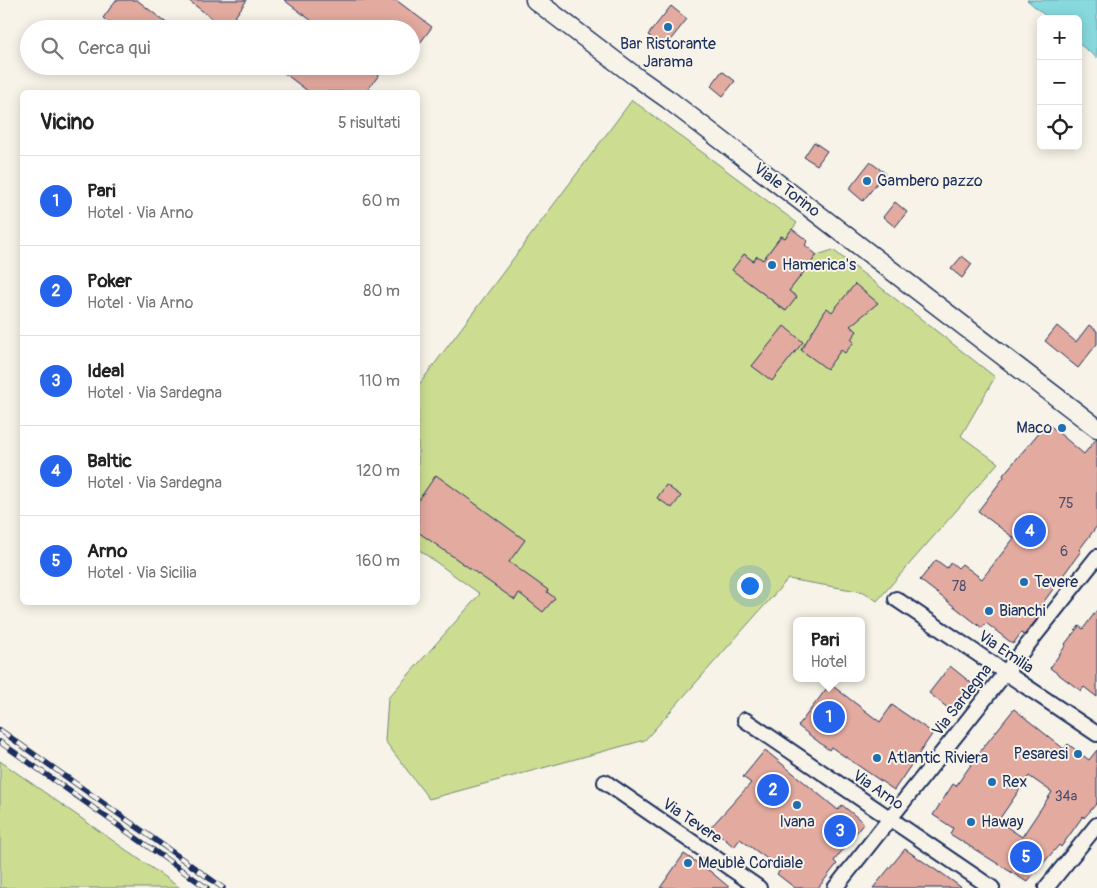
<!DOCTYPE html>
<html lang="it">
<meta charset="utf-8">
<style>
body{margin:0;font-family:Pangolin,sans-serif;background:#f2f2f2;color:#222}
.controls{position:absolute;right:15px;top:15px;display:grid;overflow:hidden;border-radius:8px;box-shadow:0 2px 12px #0003}
.controls button{width:45px;height:45px;display:grid;place-items:center;padding:0;border:0;border-bottom:1px solid #e0e0e0;background:#fff;color:#222;font:25px sans-serif}
.you{position:absolute;left:749px;top:585px;width:18px;height:18px;margin:-12px;border:4px solid #fff;border-radius:50%;background:#1a73e8;box-shadow:0 0 0 8px #1a73e833}
.badge{display:grid;place-items:center;width:32px;height:32px;border-radius:50%;background:#2563eb;color:#fff;font-size:16px;font-weight:700}
.pin{position:absolute;translate:-50% -50%;border:2px solid #fff;box-shadow:0 1px 5px #0006}
.popup{position:absolute;left:793px;top:617px;width:72px;height:65px;box-sizing:border-box;display:grid;place-content:center;border-radius:8px;background:#fff;filter:drop-shadow(0 1px 4px #0005);font-size:16px;white-space:nowrap;color:#767676}
.popup b{font-size:19px;color:#222}
.popup::after{content:'';position:absolute;left:50%;top:100%;margin-left:-10px;border:10px solid transparent;border-top-color:#fff}
.list{margin:0;padding:0;list-style:none}
h2{display:flex;justify-content:space-between;align-items:center;height:65px;margin:0;padding:0 20px;font-size:21px}
h2 small{font-size:16px;font-weight:400;color:#767676}
.list li{display:grid;grid-template-columns:32px 1fr auto;gap:15px;align-items:center;box-sizing:border-box;height:90px;padding:0 20px;border-top:1px solid #e0e0e0}
.list b{display:block;font-size:19px;white-space:nowrap}
.list p{margin:0;font-size:16px;white-space:nowrap;color:#767676}
.list em{font-size:16px;font-style:normal;color:#767676}
.icon{flex:none;width:28px;height:28px;fill:none;stroke:currentColor;stroke-width:2;stroke-linecap:round;stroke-linejoin:round}
.map{position:relative;flex:none;width:1097px;height:888px;overflow:hidden}
.search{position:absolute;background:#fff;box-shadow:0 2px 12px #0003;left:20px;top:20px;width:400px;height:55px;display:flex;align-items:center;gap:12px;box-sizing:border-box;padding:0 18px;border-radius:28px;color:#767676;font-size:19px}
.panel{position:absolute;background:#fff;box-shadow:0 2px 12px #0003;left:20px;top:90px;width:400px;height:515px;border-radius:8px}
.map>svg:first-child{display:block}
</style>
<div class="map">
<svg width="1097" height="888" viewBox="0 0 1097 888">
<rect width="100%" height="100%" fill="#f7f3e8"/>
<filter id="ink" filterUnits="userSpaceOnUse"><feTurbulence type="fractalNoise" baseFrequency=".02" numOctaves="2"/><feDisplacementMap in="SourceGraphic" scale="10" xChannelSelector="R" yChannelSelector="G"/><feConvolveMatrix kernelMatrix="1 2 1 2 8 2 1 2 1" color-interpolation-filters="sRGB"/></filter>
<g filter="url(#ink)">
<g fill="#ccdd91" stroke="#748678">
<polygon points="632,100 797,223 785,238 781,236 763,260 757,256 753,261 744,254 733,270 785,311 789,291 817,255 833,250 995,377 961,436 998,463 877,601 864,592 788,579 645,740 429,799 385,741 388,698 480,594 418,549 418,386"/>
<polygon points="0,761 180,888 0,888"/>
</g>
<polygon fill="#87d9dd" stroke="#5c95aa" points="1027,0 1097,0 1097,58 1078,43 1078,19 1049,19"/>
<g fill="#e3aa9f" stroke="#1b2f5e" fill-rule="evenodd">
<polygon points="116,0 137,0 174,29 130,29 123,23 118,29 103,18"/>
<polygon points="188,0 247,0 226,29"/>
<polygon points="284,0 396,0 432,27 411,55 411,29 307,29 312,21"/>
<polygon points="671,6 687,19 664,48 648,35"/>
<polygon points="275,66 386,66 366,92 309,92"/>
<polygon points="722,71 735,81 723,96 711,86"/>
<polygon points="814,142 827,151 817,165 804,157"/>
<polygon points="870,162 885,173 863,201 849,189"/>
<polygon points="895,202 907,212 895,227 883,217"/>
<polygon points="792,229 808,241 805,245 817,255 789,291 797,297 786,311 732,270 744,254 753,261 757,256 763,260 781,236 785,238"/>
<polygon points="962,256 972,264 962,278 951,269"/>
<polygon points="855,284 878,303 850,326 857,331 851,339 854,342 845,353 841,350 827,369 801,350 827,308 832,312"/>
<polygon points="1089,325 1097,331 1097,344 1078,368 1045,341 1057,326 1076,342"/>
<polygon points="784,326 803,342 772,381 752,366"/>
<polygon points="1047,423 1084,454 1097,438 1097,526 1079,550 1081,551 1034,615 1038,618 1024,635 1021,633 1013,644 986,623 982,628 920,580 936,560 947,568 951,562 958,568 962,564 982,579 1014,538 978,511 1004,477 1003,475"/>
<polygon points="436,475 525,540 509,562 548,590 547,592 555,598 543,612 519,593 515,600 418,532 418,501"/>
<polygon points="666,485 681,496 672,508 657,498"/>
<polygon points="1097,610 1097,697 1084,687 1081,691 1050,668 1066,645 1065,644 1079,626 1083,629"/>
<polygon points="950,666 975,686 954,713 929,693"/>
<polygon points="830,684 880,722 892,705 933,733 894,790 831,747 829,750 798,726"/>
<path d="M1014,709L1064,749L1068,744L1089,760L1097,750V803L1084,818L1083,816L1061,847L1059,845L1027,882L950,834L953,828L933,815L953,784L956,786L982,749ZM1029,776L1052,792L1022,837L998,821Z"/>
<polygon points="765,750 838,810 842,805 864,823 834,861 837,864 818,888 795,888 777,874 781,869 740,839 734,847 711,827 751,783 743,777"/>
<polygon points="905,849 940,873 940,872 962,888 873,888"/>
<polygon points="684,854 711,872 730,888 660,888"/>
</g>
<g fill="none" stroke-linecap="round" stroke-linejoin="round">
<defs>
<g id="minor">
<polyline points="896,599 1097,734"/>
<polyline points="745,720 992,888"/>
<polyline points="605,782 759,888"/>
<polyline points="835,888 1097,557"/>
<polyline points="1046,888 1097,825"/>
</g>
<polyline id="tertiary" points="535,0 635,76 669,100 1097,428"/>
</defs>
<use href="#minor" stroke="#1b2f5e" stroke-width="18"/>
<use href="#tertiary" stroke="#1b2f5e" stroke-width="21"/>
<use href="#minor" stroke="#f7f3e8" stroke-width="14"/>
<use href="#tertiary" stroke="#f7f3e8" stroke-width="18"/>
<defs>
<g id="rail">
<polyline points="0,730 223,888"/>
<polyline points="0,742 207,888"/>
</g>
</defs>
<use href="#rail" stroke="#1b2f5e" stroke-width="5.5"/>
<use href="#rail" stroke="#f7f3e8" stroke-width="4" stroke-dasharray="11" stroke-linecap="butt"/>
</g>
</g>
<g fill="#1f6fb2" stroke="#f7f3e8" stroke-width="2">
<circle cx="668" cy="27" r="5"/>
<circle cx="867" cy="181" r="5"/>
<circle cx="772" cy="265" r="5"/>
<circle cx="1062" cy="428" r="5"/>
<circle cx="1024" cy="582" r="5"/>
<circle cx="989" cy="611" r="5"/>
<circle cx="1078" cy="754" r="5"/>
<circle cx="877" cy="758" r="5"/>
<circle cx="992" cy="782" r="5"/>
<circle cx="797" cy="805" r="5"/>
<circle cx="971" cy="822" r="5"/>
<circle cx="688" cy="863" r="5"/>
</g>
<g text-anchor="middle" dominant-baseline="central" stroke-width="4" stroke-linejoin="round" paint-order="stroke">
<g font-size="14" fill="#4d4e6e">
<text x="1066" y="503">75</text>
<text x="1064" y="551">6</text>
<text x="959" y="586">78</text>
<text x="1066" y="796">34a</text>
</g>
<g font-size="16" fill="#1b2f5e" stroke="#f7f3e8" text-anchor="start">
<text x="668" y="44" text-anchor="middle">Bar Ristorante<tspan x="668" dy="18">Jarama</tspan></text>
<text x="877" y="181">Gambero pazzo</text>
<text x="782" y="265">Hamerica's</text>
<text x="1052" y="428" text-anchor="end">Maco</text>
<text x="1034" y="582">Tevere</text>
<text x="999" y="611">Bianchi</text>
<text x="1068" y="754" text-anchor="end">Pesaresi</text>
<text x="887" y="758">Atlantic Riviera</text>
<text x="1002" y="782">Rex</text>
<text x="797" y="822" text-anchor="middle">Ivana</text>
<text x="981" y="822">Haway</text>
<text x="698" y="863">Meublè Cordiale</text>
</g>
<g font-size="16" fill="#1b2f5e" stroke="#f7f3e8">
<text transform="translate(787 190) rotate(37)">Viale Torino</text>
<text transform="translate(1006 652) rotate(34)">Via Emilia</text>
<text transform="translate(962 700) rotate(-52)">Via Sardegna</text>
<text transform="translate(878 790) rotate(34)">Via Arno</text>
<text transform="translate(692 821) rotate(34)">Via Tevere</text>
</g>
</g>
</svg>
<div class="controls">
<button>+</button>
<button>−</button>
<button><svg class="icon" aria-label="locate" viewBox="0 0 24 24"><circle cx="12" cy="12" r="6"/><path d="M12 2v4M12 18v4M2 12h4M18 12h4"/></svg></button>
</div>
<div class="you"></div>
<div class="pin badge" style="left:829px;top:717px">1</div>
<div class="popup"><b>Pari</b>Hotel</div>
<div class="pin badge" style="left:773px;top:790px">2</div>
<div class="pin badge" style="left:840px;top:831px">3</div>
<div class="pin badge" style="left:1030px;top:531px">4</div>
<div class="pin badge" style="left:1026px;top:857px">5</div>
<div class="search"><svg class="icon" aria-label="search" viewBox="0 0 24 24"><circle cx="10" cy="10" r="6"/><path d="M15 15l6 6"/></svg>Cerca qui</div>
<section class="panel">
<h2>Vicino<small>5 risultati</small></h2>
<ul class="list">
<li><span class="badge">1</span><div><b>Pari</b><p>Hotel · Via Arno</p></div><em>60 m</em></li>
<li><span class="badge">2</span><div><b>Poker</b><p>Hotel · Via Arno</p></div><em>80 m</em></li>
<li><span class="badge">3</span><div><b>Ideal</b><p>Hotel · Via Sardegna</p></div><em>110 m</em></li>
<li><span class="badge">4</span><div><b>Baltic</b><p>Hotel · Via Sardegna</p></div><em>120 m</em></li>
<li><span class="badge">5</span><div><b>Arno</b><p>Hotel · Via Sicilia</p></div><em>160 m</em></li>
</ul>
</section>
</div>
